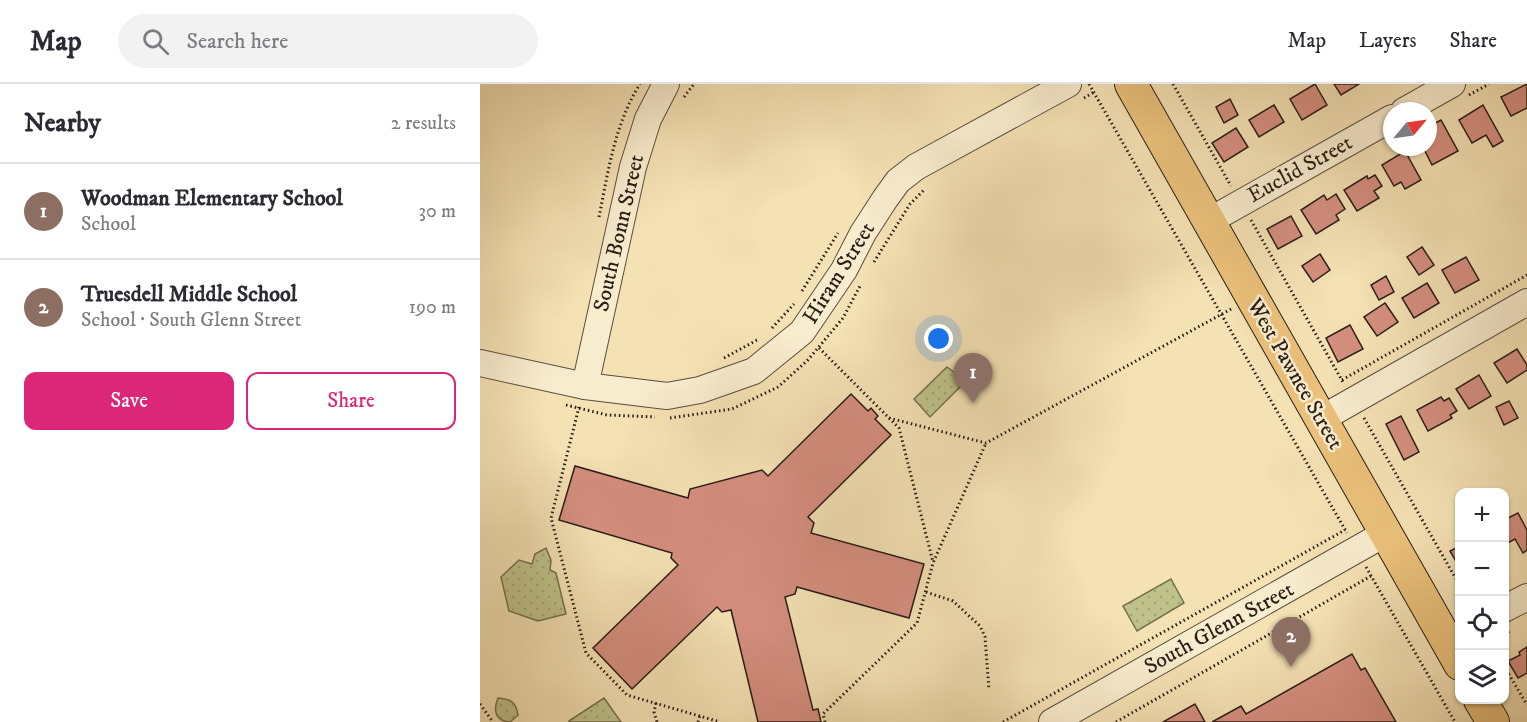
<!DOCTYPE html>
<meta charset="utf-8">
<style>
body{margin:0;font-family:"IM FELL DW Pica",serif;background:#f2f2f3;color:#2b2b33}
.controls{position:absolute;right:18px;bottom:18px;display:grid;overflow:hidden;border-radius:12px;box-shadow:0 2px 4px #0004}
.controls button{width:54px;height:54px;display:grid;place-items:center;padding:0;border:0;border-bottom:2px solid #e1e1e2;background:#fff;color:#2b2b33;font:30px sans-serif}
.compass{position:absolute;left:903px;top:18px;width:54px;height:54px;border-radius:50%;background:#fff;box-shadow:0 2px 4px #0004;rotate:61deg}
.you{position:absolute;left:459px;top:255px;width:21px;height:21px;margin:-15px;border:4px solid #fff;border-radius:50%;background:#1a73e8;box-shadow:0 0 0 9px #1a73e833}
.badge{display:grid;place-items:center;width:39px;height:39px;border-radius:50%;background:#db2777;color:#fff;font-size:20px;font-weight:700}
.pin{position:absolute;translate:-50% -50px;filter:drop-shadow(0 2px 3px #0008)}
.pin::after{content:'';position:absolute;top:32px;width:21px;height:18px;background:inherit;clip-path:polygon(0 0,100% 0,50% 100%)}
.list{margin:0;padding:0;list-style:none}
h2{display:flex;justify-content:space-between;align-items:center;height:78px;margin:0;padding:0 24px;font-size:26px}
h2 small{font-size:20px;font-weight:400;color:#7c7c81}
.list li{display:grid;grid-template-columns:39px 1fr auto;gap:18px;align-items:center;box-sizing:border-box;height:96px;padding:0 24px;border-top:2px solid #e1e1e2}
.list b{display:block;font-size:22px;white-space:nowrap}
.list p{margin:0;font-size:20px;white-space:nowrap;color:#7c7c81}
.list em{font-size:20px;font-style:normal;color:#7c7c81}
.actions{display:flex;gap:12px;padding:18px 24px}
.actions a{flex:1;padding:14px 0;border:2px solid #db2777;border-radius:12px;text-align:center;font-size:21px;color:#db2777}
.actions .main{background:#db2777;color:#fff}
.icon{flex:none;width:33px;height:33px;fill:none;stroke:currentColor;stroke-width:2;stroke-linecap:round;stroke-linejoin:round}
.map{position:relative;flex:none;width:1047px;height:638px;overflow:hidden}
header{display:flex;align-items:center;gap:36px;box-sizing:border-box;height:84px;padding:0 30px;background:#fff;border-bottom:2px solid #e1e1e2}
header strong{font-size:28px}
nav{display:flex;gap:33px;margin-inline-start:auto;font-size:21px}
.search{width:420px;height:54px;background:#f2f2f3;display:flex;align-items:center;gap:15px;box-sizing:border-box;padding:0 21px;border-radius:33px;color:#7c7c81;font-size:22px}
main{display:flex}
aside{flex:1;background:#fff}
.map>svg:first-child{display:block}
</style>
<header>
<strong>Map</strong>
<div class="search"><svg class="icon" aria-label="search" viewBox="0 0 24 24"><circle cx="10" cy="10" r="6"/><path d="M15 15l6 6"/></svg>Search here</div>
<nav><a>Map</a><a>Layers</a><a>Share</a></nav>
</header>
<main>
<aside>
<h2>Nearby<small>2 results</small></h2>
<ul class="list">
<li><span class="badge" style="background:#8d6e63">1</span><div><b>Woodman Elementary School</b><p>School</p></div><em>30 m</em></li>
<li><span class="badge" style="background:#8d6e63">2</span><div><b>Truesdell Middle School</b><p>School · South Glenn Street</p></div><em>190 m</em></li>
</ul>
<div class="actions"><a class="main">Save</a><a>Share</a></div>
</aside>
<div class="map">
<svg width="1047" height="638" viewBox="0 0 1047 638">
<defs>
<pattern id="grass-dots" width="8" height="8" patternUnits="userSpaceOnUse" patternTransform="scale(1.5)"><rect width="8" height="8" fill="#bfc28a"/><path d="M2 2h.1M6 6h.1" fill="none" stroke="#a4a676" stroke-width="1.8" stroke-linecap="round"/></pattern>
</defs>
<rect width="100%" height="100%" fill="#f4e1b4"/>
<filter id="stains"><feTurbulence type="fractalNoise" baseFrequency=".00333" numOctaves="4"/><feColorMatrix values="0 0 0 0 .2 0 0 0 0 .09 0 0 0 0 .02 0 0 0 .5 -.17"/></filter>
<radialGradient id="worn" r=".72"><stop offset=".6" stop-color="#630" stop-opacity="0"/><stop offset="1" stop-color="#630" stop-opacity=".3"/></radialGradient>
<g fill="url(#grass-dots)" stroke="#747050" stroke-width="1.5">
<path d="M467,283C474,288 481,293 482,301L450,333L434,315Z"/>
<polygon points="66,464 71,476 70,486 76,489 86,530 58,537 29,527 21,493 39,476 52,480 55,470"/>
<polygon points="691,495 704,519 657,547 643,522"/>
<path d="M18,614C31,615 36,618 38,631L30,638C15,637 13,626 18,614Z"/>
<polygon points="124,614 141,638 89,638 89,637"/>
</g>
<g fill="#d58e7f" stroke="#281d17" stroke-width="1.5">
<polygon points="835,0 847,21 822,36 810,15"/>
<polygon points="854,0 879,0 861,11"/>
<polygon points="1047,0 1047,24 1031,32 1021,13"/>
<polygon points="750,15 758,31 744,39 736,23"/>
<polygon points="794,21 804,38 779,53 769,36"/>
<polygon points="1003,21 1023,57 1013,63 1006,51 992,59 979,36"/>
<polygon points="961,36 978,67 952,81 943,63 948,63 948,43"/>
<polygon points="756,44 768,63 744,78 732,59"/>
<polygon points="925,67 941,96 925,105 921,98 914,102 902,81"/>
<polygon points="895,91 902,102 894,107 899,114 877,127 864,106 887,92 888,95"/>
<polygon points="856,110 865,125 856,131 859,136 836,150 821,126 844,111 847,116"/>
<polygon points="811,132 822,152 798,165 787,145"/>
<polygon points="942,163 954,181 939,191 927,173"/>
<polygon points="840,170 850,186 833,198 822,182"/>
<polygon points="986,173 999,196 975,209 962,186"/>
<polygon points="906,192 914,208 899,216 891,201"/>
<polygon points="947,199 959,219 934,234 922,214"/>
<polygon points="905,219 918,238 897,252 884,233"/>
<polygon points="870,241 883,265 858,278 846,254"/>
<polygon points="1037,265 1047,281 1047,286 1027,299 1014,279"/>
<polygon points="999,291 1011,312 989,325 976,305"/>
<polygon points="371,310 388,327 391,324 398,332 395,335 411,351 328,433 334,439 331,449 444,480 429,534 317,503 315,510 305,513 333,626 338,625 341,638 278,638 251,526 242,528 237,523 152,605 113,564 198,481 191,474 192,469 79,436 95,382 208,414 210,405 282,386 288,392"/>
<polygon points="961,313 964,317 969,314 977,327 970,331 972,334 948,347 937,326"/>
<polygon points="1029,317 1038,334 1024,341 1016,323"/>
<polygon points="921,332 939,368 924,376 906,340"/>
<polygon points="1038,429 1047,446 1047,466 1043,469 1035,455 1024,461 1024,436"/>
<polygon points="980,462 980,484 970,467"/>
<polygon points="1047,563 1047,589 1038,594 1028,577 1040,571 1039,568"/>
<polygon points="872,570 881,586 885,584 916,638 732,638 761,622 766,630"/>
<polygon points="715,620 725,638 683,638"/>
</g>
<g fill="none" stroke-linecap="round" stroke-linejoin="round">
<defs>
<g id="minor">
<polyline points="924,27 972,0"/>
<polyline points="729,137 912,34"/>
<polyline points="0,279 105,302 187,312 220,306 274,287 322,248 364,186 383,149 405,115 418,97 436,83 588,0"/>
<polyline points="105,302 153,83 168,35 186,0"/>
<polyline points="841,335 1047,218"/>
<polyline points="1024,525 1047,513"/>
<polyline points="572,638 906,449"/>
</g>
<g id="major">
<polyline points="651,0 980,580"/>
<polyline points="1000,616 1013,638"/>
</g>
</defs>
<use href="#minor" stroke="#5b4e3e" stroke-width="28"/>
<use href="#major" stroke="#281d17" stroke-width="34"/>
<g stroke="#281d17" stroke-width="3" stroke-dasharray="1.5 3" stroke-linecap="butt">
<polyline points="609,0 867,449"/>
<polyline points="693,0 751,102"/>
<polyline points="989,11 1009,0"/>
<polyline points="204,13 214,0"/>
<polyline points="604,14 614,8"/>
<path d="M119,133C128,88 135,39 160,0"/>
<polyline points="771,136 864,300"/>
<polyline points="394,178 430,120 445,105"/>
<polyline points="322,207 358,149"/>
<polyline points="292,244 314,220"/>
<polyline points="339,264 419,344 453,478"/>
<polyline points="244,274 277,256"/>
<polyline points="862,296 1047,191"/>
<polyline points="86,321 127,331 175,333"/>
<polyline points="99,323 71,434 106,569 147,611 240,638"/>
<polyline points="190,334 252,325 298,303 327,277 363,234 380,202"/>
<polyline points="409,334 506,359 753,224"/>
<polyline points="884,334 980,502"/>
<polyline points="886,483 975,638"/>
<polyline points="446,508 473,517 500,542 505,553 509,606"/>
<polyline points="1024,550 1032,546"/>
<polyline points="1024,582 1047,621"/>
<polyline points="176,619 174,628 177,638"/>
<polyline points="0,620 13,638"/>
<polyline points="218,638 220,631"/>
<polyline points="277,638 278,638"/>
<polyline points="345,638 343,630 437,539 453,479 506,359"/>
<polyline points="523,638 865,446"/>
<polyline points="636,638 891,492"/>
</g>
<use href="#minor" stroke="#f8ecce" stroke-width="26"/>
<use href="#major" stroke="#eac07a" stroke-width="32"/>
</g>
<g text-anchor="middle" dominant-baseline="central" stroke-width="5" stroke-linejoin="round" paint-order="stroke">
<g font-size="22" fill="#281d17" stroke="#f8ecce">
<text transform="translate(820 85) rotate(-29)">Euclid Street</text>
<text transform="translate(139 149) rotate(-77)">South Bonn Street</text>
<text transform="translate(359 189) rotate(-58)">Hiram Street</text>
<text transform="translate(815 290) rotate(60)">West Pawnee Street</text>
<text transform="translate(739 544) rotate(-29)">South Glenn Street</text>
</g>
</g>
<rect width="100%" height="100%" filter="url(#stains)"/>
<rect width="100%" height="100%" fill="url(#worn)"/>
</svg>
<div class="controls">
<button>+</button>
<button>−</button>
<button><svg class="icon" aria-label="locate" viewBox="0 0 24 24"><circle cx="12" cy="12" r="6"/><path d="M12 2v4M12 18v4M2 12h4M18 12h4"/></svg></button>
<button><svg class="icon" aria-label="layers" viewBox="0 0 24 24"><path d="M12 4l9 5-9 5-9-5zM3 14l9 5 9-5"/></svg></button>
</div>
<svg class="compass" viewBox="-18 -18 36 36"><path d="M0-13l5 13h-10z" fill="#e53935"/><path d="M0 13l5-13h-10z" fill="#7c7c81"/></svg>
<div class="you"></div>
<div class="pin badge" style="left:493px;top:319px;background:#8d6e63">1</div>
<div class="pin badge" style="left:811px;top:583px;background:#8d6e63">2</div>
</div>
</main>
